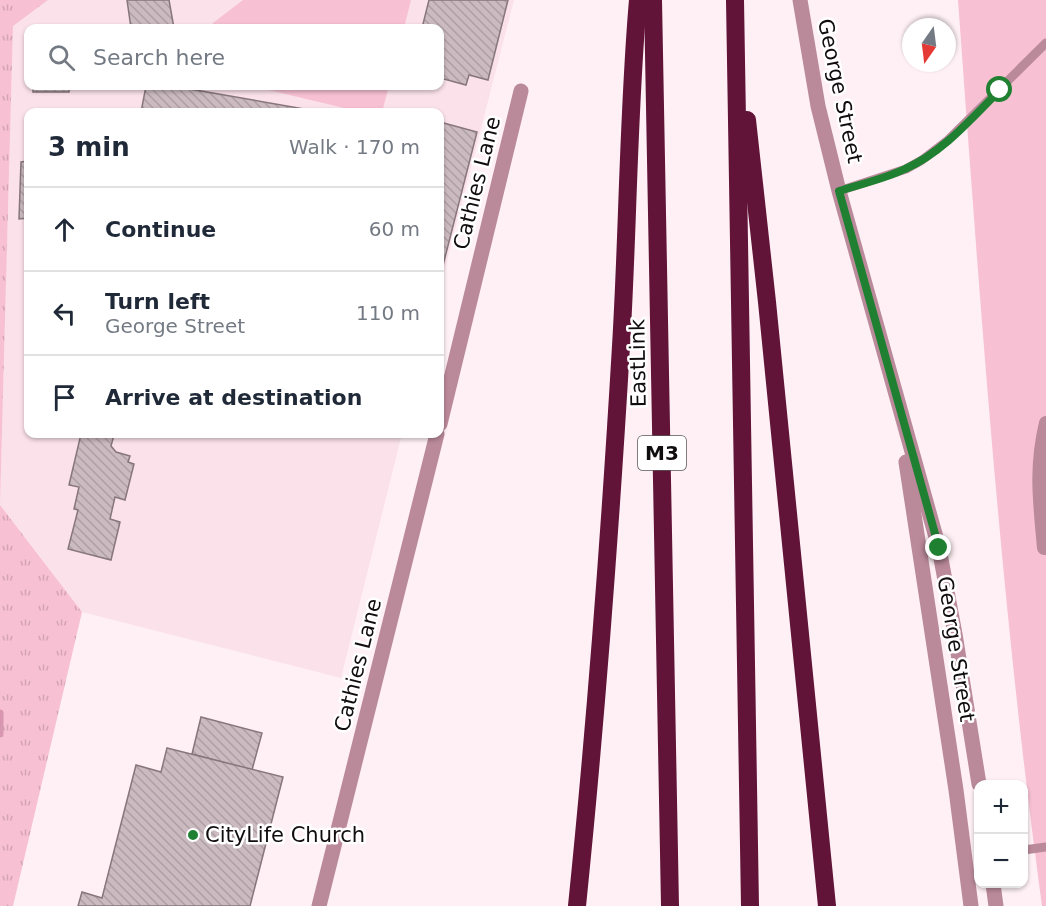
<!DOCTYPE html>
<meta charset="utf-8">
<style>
body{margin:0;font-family:"DejaVu Sans",sans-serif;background:#f2f2f3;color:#1f2937}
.controls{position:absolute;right:18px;bottom:18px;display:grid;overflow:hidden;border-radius:12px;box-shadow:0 2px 4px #0004}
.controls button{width:54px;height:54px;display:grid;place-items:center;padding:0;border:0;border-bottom:2px solid #e0e1e3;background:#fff;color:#1f2937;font:30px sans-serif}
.compass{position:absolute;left:902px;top:18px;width:54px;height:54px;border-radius:50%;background:#fff;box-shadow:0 2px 4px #0004;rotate:194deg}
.stop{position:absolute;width:18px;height:18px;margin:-14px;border:4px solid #208032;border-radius:50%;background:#fff}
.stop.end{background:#208032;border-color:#fff;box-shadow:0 2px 6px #0008}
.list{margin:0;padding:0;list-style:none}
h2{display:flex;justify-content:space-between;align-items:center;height:78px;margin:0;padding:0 24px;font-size:26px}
h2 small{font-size:20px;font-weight:400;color:#747a83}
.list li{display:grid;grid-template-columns:39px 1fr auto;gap:18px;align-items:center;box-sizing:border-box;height:84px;padding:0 24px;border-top:2px solid #e0e1e3}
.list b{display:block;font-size:22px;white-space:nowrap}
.list p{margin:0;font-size:20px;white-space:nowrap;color:#747a83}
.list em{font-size:20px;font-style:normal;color:#747a83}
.icon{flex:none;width:33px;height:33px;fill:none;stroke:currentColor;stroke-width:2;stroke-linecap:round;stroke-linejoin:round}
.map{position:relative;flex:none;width:1046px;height:906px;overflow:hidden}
.search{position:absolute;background:#fff;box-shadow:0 2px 4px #0004;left:24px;top:24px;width:420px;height:66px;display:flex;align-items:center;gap:15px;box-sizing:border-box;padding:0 21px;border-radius:12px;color:#747a83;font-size:22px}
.panel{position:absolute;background:#fff;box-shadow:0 2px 4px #0004;left:24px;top:108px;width:420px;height:330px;border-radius:12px}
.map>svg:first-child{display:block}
</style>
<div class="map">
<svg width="1046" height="906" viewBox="0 0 1046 906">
<defs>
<pattern id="grass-tufts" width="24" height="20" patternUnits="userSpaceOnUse" patternTransform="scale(1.5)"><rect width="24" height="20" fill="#f7c0d3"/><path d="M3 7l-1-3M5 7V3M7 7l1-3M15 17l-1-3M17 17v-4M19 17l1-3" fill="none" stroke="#d3a4b4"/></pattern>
<pattern id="building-back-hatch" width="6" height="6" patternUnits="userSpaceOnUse" patternTransform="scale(1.5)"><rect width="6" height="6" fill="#cbbabf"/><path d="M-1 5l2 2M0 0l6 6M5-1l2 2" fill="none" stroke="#ad9fa3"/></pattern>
</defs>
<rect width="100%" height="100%" fill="#fef0f4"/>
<path fill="#fbe1e9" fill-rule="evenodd" d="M48,0H514L440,288V112H28V434H402L341,678L82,612L0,505L13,25ZM28,28H440V86H28Z"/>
<polygon fill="url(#grass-tufts)" points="0,0 48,0 13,26 0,505 82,612 13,906 0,906"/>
<g fill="#f7c0d3">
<polygon points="243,0 411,0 404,28 212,28 213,23"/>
<path d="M958,0H1046V906H1042C1001,606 980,302 958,0Z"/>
<polygon points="252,86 389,86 382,112 361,112"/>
</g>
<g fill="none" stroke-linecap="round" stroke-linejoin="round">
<polyline stroke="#d997af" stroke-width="7" points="0,713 0,734"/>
</g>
<g fill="url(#building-back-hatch)" stroke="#87777c" stroke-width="1.5">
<polygon points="127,0 169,0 174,28 131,28"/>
<polygon points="429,0 508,0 488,80 469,75 466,85 440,78 440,28 422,28"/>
<rect x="33" y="86" width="36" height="6"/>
<polygon points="146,86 190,86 190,89 321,112 141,112"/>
<polygon points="440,122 477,132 440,277"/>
<polygon points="28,161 28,218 19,219 21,162"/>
<polygon points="81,434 116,434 114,435 111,446 116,452 130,456 128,462 134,464 125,500 115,497 110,519 120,522 111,560 68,549 78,510 74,509 79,487 69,485"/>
<polygon points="201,717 262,733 252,770 192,754"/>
<polygon points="167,748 283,777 250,906 78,906 82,892 102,898 136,765 161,772"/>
</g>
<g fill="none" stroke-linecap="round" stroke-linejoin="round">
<g stroke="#ba899a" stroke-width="9">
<polyline points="839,191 906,169 922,160 948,140 1046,43"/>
<polyline points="1024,850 1046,847"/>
</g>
<path stroke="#ba899a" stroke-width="14" d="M1046,423C1035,469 1040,502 1044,548L1046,546"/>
<g stroke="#ba899a" stroke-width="15">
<polyline points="800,0 818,106 839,191 939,548 955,634 979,784"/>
<polyline points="440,424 521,91"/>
<polyline points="906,462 956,790 971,906"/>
<polyline points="993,884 996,906"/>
<polyline points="319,906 437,434"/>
</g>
<g stroke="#611338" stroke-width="18">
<polyline points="653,0 670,906"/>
<polyline points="735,0 750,906"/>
<polyline points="747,120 767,302 827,906"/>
<path d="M577,906C596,720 610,533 621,346C628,231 628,115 638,0"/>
</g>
</g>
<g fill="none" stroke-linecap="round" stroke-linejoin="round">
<path stroke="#208032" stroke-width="8" d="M939,548L839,191C861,184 884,179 905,169C942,153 972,118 1000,90"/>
</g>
<circle fill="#208032" stroke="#fff" stroke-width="2" cx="193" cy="835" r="6"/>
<g text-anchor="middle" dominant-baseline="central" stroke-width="5" stroke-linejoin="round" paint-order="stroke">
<rect fill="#fff" stroke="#585556" stroke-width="1.5" x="638" y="436" width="48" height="34" rx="4.5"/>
<g font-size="20" font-weight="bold" fill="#110c0e">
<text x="662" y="453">M3</text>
</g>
<g font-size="21" fill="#110c0e" stroke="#fff">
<text transform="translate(840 91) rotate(78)">George Street</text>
<text transform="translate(477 183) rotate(-76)">Cathies Lane</text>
<text transform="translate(638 363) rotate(-91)">EastLink</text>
<text transform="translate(956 649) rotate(81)">George Street</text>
<text transform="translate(358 665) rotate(-76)">Cathies Lane</text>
</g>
<g font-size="21" fill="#110c0e" stroke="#fff" text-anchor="start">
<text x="205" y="835">CityLife Church</text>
</g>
</g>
</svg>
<div class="controls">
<button>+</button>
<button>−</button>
</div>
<svg class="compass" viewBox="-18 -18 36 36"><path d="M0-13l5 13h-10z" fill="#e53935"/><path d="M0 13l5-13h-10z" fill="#747a83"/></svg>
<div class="stop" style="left:1000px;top:90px"></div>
<div class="stop end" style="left:939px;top:548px"></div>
<div class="search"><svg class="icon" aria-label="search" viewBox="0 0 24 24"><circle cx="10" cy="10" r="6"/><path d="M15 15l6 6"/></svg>Search here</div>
<section class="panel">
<h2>3 min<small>Walk · 170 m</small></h2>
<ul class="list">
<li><svg class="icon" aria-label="ahead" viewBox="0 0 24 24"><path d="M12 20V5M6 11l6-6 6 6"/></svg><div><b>Continue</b></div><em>60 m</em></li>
<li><svg class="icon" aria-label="left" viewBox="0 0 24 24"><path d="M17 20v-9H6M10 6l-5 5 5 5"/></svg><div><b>Turn left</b><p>George Street</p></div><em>110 m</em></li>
<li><svg class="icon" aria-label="arrive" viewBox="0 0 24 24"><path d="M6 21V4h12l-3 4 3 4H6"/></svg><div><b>Arrive at destination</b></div></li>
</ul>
</section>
</div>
